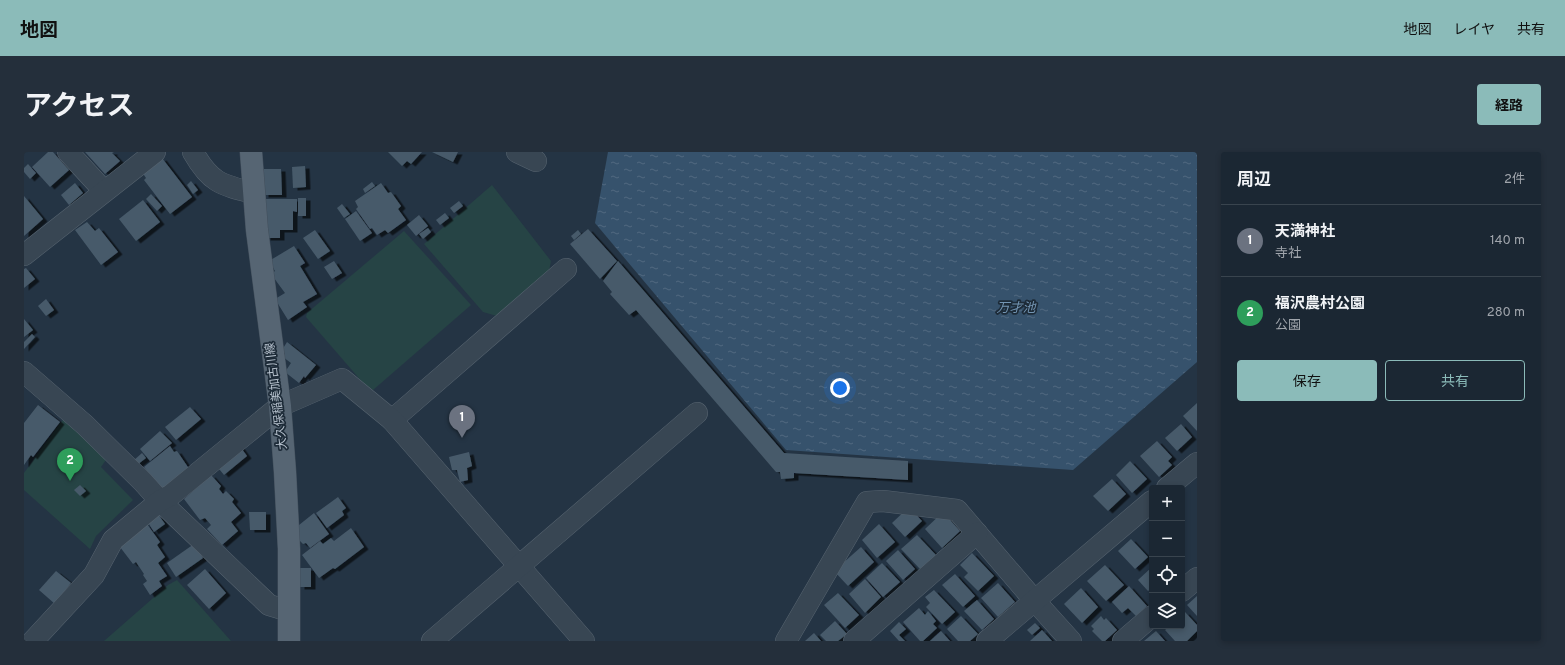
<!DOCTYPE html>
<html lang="ja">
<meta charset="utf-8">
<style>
body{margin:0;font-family:Overpass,"Noto Sans JP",sans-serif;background:#242f3b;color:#f1f3f6}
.controls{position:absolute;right:12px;bottom:12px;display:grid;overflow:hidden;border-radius:4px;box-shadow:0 2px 6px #0003}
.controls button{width:36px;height:36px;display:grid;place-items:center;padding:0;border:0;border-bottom:1px solid #39444e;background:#1b2733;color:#f1f3f6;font:20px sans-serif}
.you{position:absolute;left:816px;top:236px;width:14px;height:14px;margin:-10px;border:3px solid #fff;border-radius:50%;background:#1a73e8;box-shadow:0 0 0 6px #1a73e833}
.badge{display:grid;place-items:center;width:26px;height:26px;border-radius:50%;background:#8bbbb9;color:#fff;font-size:13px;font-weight:700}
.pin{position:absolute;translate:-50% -33px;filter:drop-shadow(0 1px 2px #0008)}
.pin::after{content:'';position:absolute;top:21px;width:14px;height:12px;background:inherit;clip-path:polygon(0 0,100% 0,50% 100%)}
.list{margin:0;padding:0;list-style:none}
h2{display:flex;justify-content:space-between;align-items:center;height:52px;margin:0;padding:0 16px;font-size:17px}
h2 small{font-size:13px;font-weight:400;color:#a0a5ac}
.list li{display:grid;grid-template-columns:26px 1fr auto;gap:12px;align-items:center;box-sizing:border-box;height:72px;padding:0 16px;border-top:1px solid #39444e}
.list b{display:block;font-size:15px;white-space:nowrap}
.list p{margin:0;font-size:13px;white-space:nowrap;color:#a0a5ac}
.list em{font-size:13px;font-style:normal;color:#a0a5ac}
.actions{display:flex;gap:8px;padding:12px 16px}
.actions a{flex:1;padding:9px 0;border:1px solid #8bbbb9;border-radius:4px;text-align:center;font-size:14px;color:#8bbbb9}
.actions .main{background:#8bbbb9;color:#111}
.icon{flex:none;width:22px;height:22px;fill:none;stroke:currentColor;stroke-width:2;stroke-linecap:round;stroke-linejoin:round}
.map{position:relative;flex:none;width:1173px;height:489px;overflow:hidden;border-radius:4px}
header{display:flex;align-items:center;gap:24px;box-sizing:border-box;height:56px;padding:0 20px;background:#8bbbb9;color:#111}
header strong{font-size:19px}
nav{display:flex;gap:22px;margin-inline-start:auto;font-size:14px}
.intro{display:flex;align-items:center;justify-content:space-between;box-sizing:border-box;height:96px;padding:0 24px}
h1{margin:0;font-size:28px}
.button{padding:10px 18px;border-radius:4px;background:#8bbbb9;color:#111;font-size:14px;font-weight:700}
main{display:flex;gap:24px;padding:0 24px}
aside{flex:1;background:#1b2733;border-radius:4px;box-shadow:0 2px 6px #0003}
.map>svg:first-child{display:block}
</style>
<header>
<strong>地図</strong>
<nav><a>地図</a><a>レイヤ</a><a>共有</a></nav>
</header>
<div class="intro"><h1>アクセス</h1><a class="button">経路</a></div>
<main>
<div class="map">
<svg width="1173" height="489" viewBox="0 0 1173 489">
<defs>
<pattern id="water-ripples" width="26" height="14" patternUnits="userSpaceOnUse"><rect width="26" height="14" fill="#36526c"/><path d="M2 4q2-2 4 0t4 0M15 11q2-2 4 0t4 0" fill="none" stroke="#516980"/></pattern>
<filter id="shadow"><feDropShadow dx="4.5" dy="2.5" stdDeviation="0" flood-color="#0009"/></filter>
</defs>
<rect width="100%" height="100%" fill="#243444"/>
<g fill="#264445">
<polygon points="468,33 527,109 525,119 473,164 459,160 400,92"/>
<polygon points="380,79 447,153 349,238 340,232 282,165 283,161"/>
<polygon points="41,265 84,305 77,315 109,348 72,384 66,397 0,338 0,321"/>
<polygon points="153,428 207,489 80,489 144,433"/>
</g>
<polygon fill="url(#water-ripples)" points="584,0 1173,0 1173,210 1049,318 762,298 571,71"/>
<g fill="#475a6a" filter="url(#shadow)">
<polygon points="24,0 29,0 45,18 26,35 8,15"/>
<polygon points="61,0 90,0 88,1 96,9 81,22"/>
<polygon points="364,0 398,0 387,12 383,9 378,14"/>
<polygon points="408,0 434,0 429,10"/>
<polygon points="138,6 168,45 146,62 120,28 122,26 118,20"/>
<polygon points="4,12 12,21 6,27 0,20 0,16"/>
<polygon points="281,14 282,35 269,36 268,15"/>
<polygon points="240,17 257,17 258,43 240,43"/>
<polygon points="167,29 174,38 169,42 163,33"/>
<polygon points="348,30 351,34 341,41 339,37"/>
<polygon points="51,31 59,41 45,53 37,43"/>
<polygon points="357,31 364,41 367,40 377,54 374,57 382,68 364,81 361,78 353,83 348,76 346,77 332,57 334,55 331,49"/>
<polygon points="127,42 138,54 133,59 122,47"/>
<polygon points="0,44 19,67 0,84"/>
<rect x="274" y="46" width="8" height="18"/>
<polygon points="242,47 273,47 273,60 269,59 269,78 256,78 256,86 242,86"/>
<polygon points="119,48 136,70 112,89 95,67"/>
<polygon points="435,49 439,54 430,61 426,56"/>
<polygon points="318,52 326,62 320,66 313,56"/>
<polygon points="332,59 348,81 336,89 321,67"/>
<polygon points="421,61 425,66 416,73 412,68"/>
<polygon points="395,63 404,74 392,84 383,73"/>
<polygon points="63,70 71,79 75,76 94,100 77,113 51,78"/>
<polygon points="404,76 407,80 399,87 395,82"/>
<polygon points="564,77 593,109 576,127 546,92"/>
<polygon points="291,78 306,99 294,107 279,86"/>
<polygon points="554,78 557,82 550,88 547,84"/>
<polygon points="270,94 281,111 276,114 293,142 279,150 283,155 264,168 251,147 261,141 247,122 251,119 245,109"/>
<polygon points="310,109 318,121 308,127 300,115"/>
<polygon points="594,109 760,301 884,309 884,328 770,321 770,326 757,327 756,320 752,320 612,158 605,163 586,142 588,140 579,129"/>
<polygon points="2,116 11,127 0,136 0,117"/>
<polygon points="22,147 30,158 22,164 14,154"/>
<polygon points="0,167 9,178 0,185"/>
<polygon points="8,182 11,185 0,197 0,190"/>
<polygon points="263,190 292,213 281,226 280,224 275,231 261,220 267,211 259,205 261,202 258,198"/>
<polygon points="1173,251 1173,279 1159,264"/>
<polygon points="14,253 36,270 9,305 7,303 0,313 0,271"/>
<polygon points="166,255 177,267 152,288 141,275"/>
<polygon points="1157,272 1168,285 1153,299 1141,286"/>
<polygon points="136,279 148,291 126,309 116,297"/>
<polygon points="1133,289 1148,305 1144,309 1148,313 1135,325 1116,304"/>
<polygon points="215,293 223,304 200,323 191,312"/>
<polygon points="146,294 150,300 153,299 168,321 142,343 120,315"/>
<polygon points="445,300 448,314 443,316 444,328 436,330 433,318 428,318 425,305"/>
<polygon points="118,301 122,306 113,313 109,309"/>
<polygon points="1106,309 1123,327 1108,341 1092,323"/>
<polygon points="187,323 197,334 195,337 199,342 202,339 210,347 208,350 217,361 207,370 214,379 198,393 183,377 187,373 181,366 176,368 160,347"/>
<polygon points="1088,327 1102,342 1084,359 1069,344"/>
<polygon points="56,333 62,339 56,344 50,338"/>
<polygon points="314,345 322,356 318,359 320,363 303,376 292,361"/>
<polygon points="885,355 898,369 881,385 868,371"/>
<polygon points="225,360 242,360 242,378 226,378"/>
<polygon points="919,360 936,379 918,396 901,377"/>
<polygon points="290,361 305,382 286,396 282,391 279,392 275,388 275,373"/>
<polygon points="134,362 141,372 130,380 123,369"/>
<polygon points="123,372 136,390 133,393 141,405 134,411 143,424 135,429 138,434 126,443 119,432 123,429 119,423 120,422 112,410 109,412 96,395"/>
<polygon points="855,372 871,390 853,406 838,388"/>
<polygon points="327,376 340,395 311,417 309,416 295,426 278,403 296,389 299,392 307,386 310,389"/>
<polygon points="893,383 912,403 897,418 877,397"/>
<polygon points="1107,387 1124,405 1111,417 1094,399"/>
<polygon points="170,392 179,406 152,425 143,411"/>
<polygon points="837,395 850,410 824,434 810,419"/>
<polygon points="874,398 891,417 879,428 862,409"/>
<polygon points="948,401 970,424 954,439 940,425 944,421 936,413"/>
<polygon points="858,411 876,430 859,445 842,426"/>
<polygon points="1081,413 1100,433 1082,449 1063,429"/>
<polygon points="1128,415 1128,436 1124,439 1114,428"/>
<rect x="276" y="416" width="11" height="19"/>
<polygon points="181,417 202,441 185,457 163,433"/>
<polygon points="32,419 47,431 31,452 15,438"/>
<polygon points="931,422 951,444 939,455 918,433"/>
<polygon points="841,427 857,445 841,461 825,442"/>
<polygon points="974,431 991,450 974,465 957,446"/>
<polygon points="1105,434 1123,454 1112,464 1104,456 1098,461 1088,450"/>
<polygon points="1057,436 1074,455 1058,471 1040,452"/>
<polygon points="910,438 931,460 918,472 902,455 906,451 901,445"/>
<polygon points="814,441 835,463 821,476 800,453"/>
<polygon points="1173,444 1173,464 1163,453"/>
<polygon points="953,448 970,467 958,478 940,459"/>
<polygon points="895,456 901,463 904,459 912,469 909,472 913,476 899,489 896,489 879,470"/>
<polygon points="1161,460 1173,473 1173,479 1163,489 1151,489 1141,478 1146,474 1158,474 1158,463"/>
<polygon points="937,464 954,482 946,489 934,489 923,477"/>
<polygon points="1077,464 1080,468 1082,466 1093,478 1081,489 1078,489 1068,479 1070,477 1067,474"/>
<polygon points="811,469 823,482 814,489 802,489 796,483"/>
<polygon points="875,470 882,477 875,483 881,489 875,489 866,479"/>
<polygon points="1011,471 1016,476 1008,483 1003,478"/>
<polygon points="1018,478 1028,489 1006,489"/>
<polygon points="917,479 926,489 906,489"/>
<polygon points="1132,479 1141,489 1120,489"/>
<polygon points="790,481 797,489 781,489"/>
</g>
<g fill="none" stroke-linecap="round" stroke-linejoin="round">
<defs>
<g id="minor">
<polyline points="44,0 80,39"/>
<path d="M169,0C186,30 196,33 230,41"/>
<polyline points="493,0 512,9"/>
<polyline points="0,103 131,0"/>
<polyline points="0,220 61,273 119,330 136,349 245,453 265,459"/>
<polyline points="368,268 542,117"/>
<polyline points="1143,336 1173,311"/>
<polyline points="1158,439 1173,426"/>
<polyline points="9,489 70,423 89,388 136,349 147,343 256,254 318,227 368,268 560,489"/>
<polyline points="408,489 673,261"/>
<polyline points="762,489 843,350 859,349 933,358 1010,448 1047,489"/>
<polyline points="830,489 953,381"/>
<polyline points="963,489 1128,349"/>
<polyline points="1099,489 1128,464"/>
</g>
<polyline id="major" points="227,0 233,78 256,254 261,320 265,397 265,489"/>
</defs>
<use href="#minor" stroke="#576470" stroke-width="22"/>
<use href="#major" stroke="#424f5c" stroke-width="23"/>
<use href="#minor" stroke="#384653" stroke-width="21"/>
<use href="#major" stroke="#566573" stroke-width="22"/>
</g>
<g text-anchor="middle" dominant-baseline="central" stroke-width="3.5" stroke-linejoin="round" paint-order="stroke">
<g font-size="12" fill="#b6c1cd" stroke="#1d2b38">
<text transform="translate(253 244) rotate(-97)">大久保稲美加古川線</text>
</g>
<g font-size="13" font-style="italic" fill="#7395b3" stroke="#1d2b38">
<text x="992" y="157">万才池</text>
</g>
</g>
</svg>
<div class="controls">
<button>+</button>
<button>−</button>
<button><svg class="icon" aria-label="locate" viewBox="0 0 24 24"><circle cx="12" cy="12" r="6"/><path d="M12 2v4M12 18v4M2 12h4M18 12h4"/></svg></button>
<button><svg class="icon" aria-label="layers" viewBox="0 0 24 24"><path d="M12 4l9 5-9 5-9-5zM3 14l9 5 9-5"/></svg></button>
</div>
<div class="you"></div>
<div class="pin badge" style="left:438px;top:286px;background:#6b7280">1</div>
<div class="pin badge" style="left:46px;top:329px;background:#2e9e5b">2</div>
</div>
<aside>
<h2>周辺<small>2件</small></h2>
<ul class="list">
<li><span class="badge" style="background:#6b7280">1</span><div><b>天満神社</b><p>寺社</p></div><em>140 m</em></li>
<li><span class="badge" style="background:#2e9e5b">2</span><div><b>福沢農村公園</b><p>公園</p></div><em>280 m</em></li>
</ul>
<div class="actions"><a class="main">保存</a><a>共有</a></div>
</aside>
</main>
